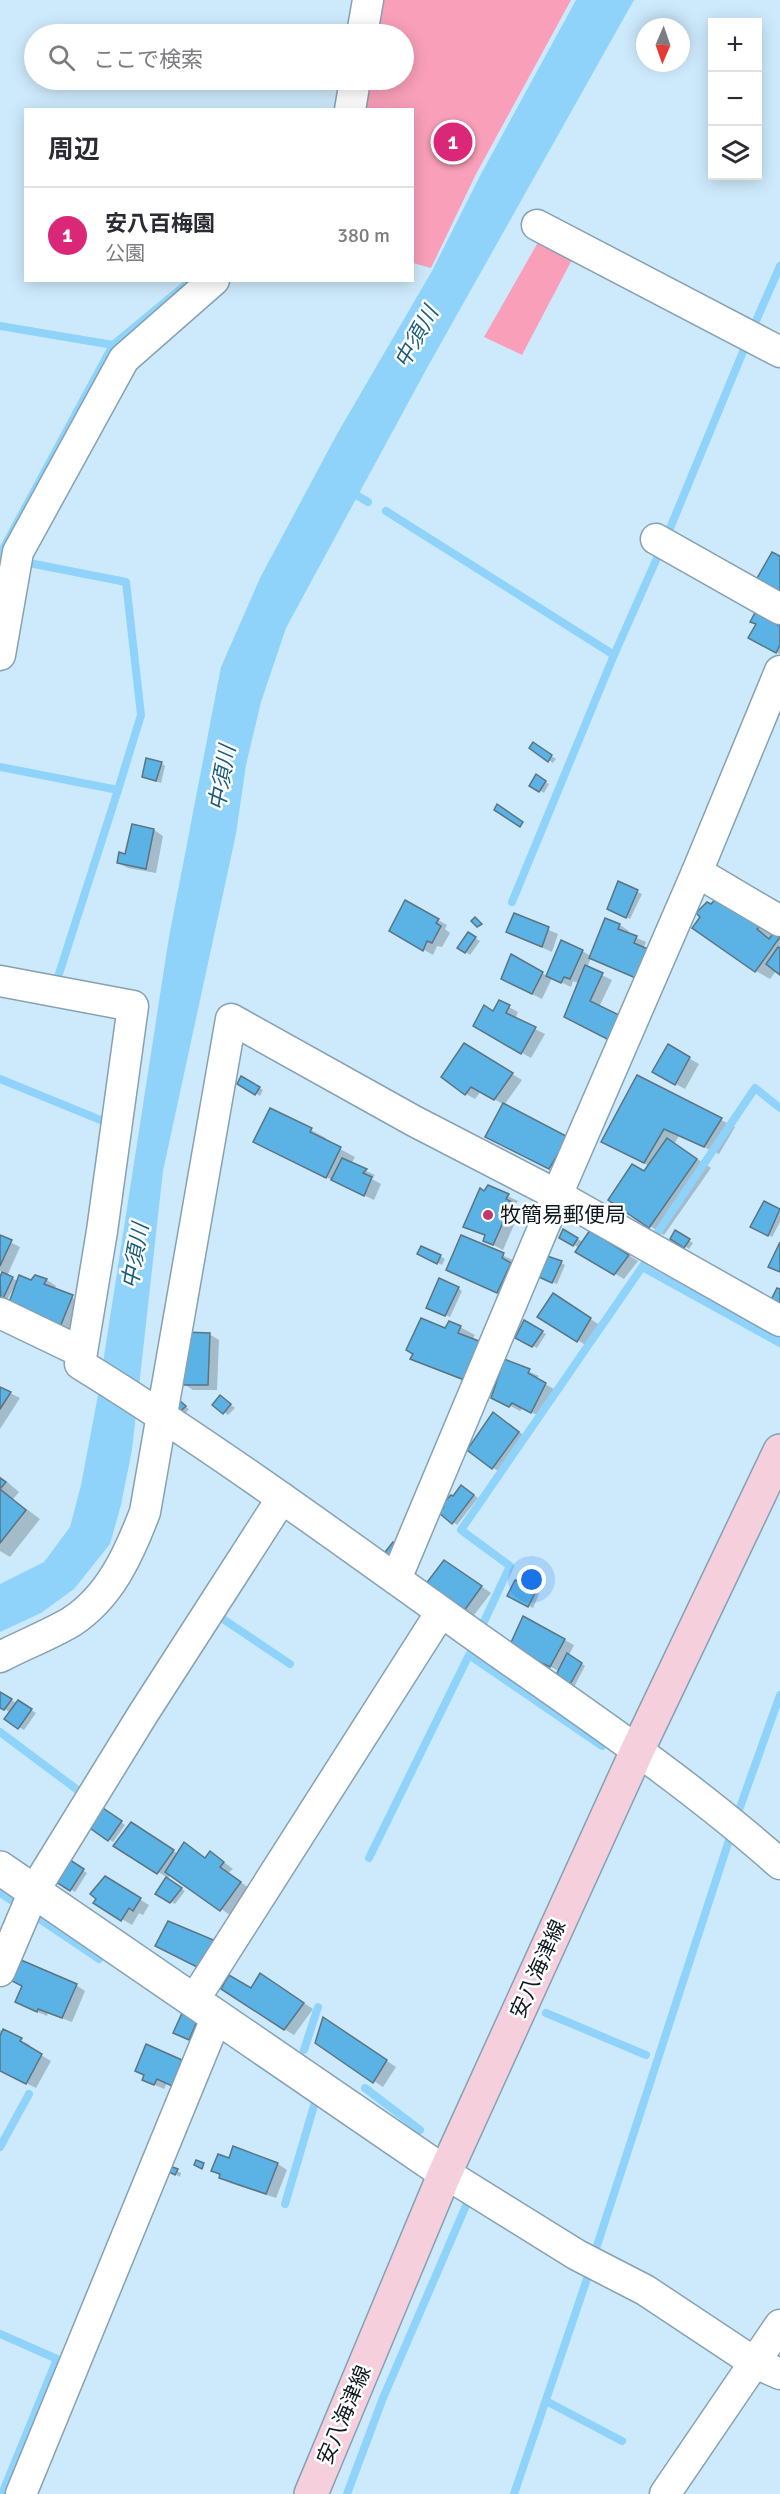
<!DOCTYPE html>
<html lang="ja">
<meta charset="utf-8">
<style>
body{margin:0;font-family:Signika,"Noto Sans JP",sans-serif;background:#f2f2f3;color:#2b2b33}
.controls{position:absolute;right:18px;top:18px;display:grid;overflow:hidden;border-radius:0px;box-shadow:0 3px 15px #0003}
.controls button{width:54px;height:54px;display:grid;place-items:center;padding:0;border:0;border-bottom:2px solid #e1e1e2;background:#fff;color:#2b2b33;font:30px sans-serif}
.compass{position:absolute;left:636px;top:18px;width:54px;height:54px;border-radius:50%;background:#fff;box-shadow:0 3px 15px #0003;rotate:182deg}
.you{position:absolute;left:532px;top:1580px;width:21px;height:21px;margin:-15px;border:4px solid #fff;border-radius:50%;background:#1a73e8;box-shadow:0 0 0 9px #1a73e833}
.badge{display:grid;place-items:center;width:39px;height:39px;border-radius:50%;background:#db2777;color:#fff;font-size:20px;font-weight:700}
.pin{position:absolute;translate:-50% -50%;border:3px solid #fff;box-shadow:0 2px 6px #0006}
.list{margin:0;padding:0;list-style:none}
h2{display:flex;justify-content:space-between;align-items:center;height:78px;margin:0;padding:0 24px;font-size:26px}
h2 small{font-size:20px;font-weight:400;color:#7c7c81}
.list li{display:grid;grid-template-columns:39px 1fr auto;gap:18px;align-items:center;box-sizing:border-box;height:96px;padding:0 24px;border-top:2px solid #e1e1e2}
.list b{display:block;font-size:22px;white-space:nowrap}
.list p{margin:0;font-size:20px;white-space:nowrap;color:#7c7c81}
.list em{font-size:20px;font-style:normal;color:#7c7c81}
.icon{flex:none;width:33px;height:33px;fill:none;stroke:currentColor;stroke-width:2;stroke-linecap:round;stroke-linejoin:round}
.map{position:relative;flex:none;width:780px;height:2494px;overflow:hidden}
.search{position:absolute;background:#fff;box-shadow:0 3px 15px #0003;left:24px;top:24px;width:390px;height:66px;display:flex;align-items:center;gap:15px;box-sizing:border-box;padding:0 21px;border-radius:33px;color:#7c7c81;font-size:22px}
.panel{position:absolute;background:#fff;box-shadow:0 3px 15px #0003;left:24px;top:108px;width:390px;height:174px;border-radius:0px}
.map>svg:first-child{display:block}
</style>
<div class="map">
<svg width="780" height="2494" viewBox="0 0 780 2494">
<rect width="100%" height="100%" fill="#cdeafc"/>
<g fill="#f99fb9">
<polygon points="375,0 571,0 476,174 431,268 413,263 412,110 355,110 360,80 404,80 404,34 368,34"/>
<polygon points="541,237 575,254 522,355 484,337"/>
</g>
<polygon fill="#8fd3fb" points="576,0 634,0 427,368 286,628 261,702 246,765 236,834 163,1171 132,1450 121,1505 110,1544 74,1589 41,1613 0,1632 0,1584 44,1562 70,1527 81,1485 98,1395 169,937 221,667 260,578 337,434 432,271 481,174"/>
<g fill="#0003">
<polygon points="758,611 772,619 769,622 780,628 780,654 750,638 757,624"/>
<polygon points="533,744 556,759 553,763 531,748"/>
<polygon points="161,763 165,766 161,783 143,777"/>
<polygon points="537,776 549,784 544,793 531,785"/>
<polygon points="133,825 154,830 163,836 156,873 128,868 118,863 126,855"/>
<polygon points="619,883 642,894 630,919 613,911"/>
<polygon points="406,902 447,925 445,929 450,933 442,947 437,946 433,955 391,931"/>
<polygon points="733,906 780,937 780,973 777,970 770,979 756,971"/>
<polygon points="515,915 558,934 552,952 508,932"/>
<polygon points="606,920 620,925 629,931 628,934 646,942 643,949 591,957 587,968 612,980 599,1007 576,1022 579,983 573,981 571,987 552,978 542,999 512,984 512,956 547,976 582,951 591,956"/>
<polygon points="468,934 480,941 470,955 459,947"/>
<polygon points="500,1002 518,1012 515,1019 545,1034 531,1058 475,1026 494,1013"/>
<polygon points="464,1045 522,1080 504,1105 481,1091 475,1099 466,1094"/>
<polygon points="668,1046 699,1064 685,1089 654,1072"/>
<polygon points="637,1077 735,1127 719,1154 679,1136 674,1144 711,1168 664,1235 610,1200 644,1173 649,1166 617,1149"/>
<polygon points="242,1078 263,1090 260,1096 239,1083"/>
<polygon points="271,1110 311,1130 326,1138 325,1141 355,1157 351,1164 375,1175 372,1179 381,1184 374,1200 270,1150"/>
<polygon points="488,1187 518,1201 515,1205 521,1209 503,1250 484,1240 486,1236 465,1227"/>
<polygon points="765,1203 780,1211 780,1222 772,1237 752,1226"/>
<polygon points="564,1231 583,1242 600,1237 638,1261 624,1279 577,1251 579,1248 561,1237"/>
<polygon points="675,1232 693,1243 689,1249 672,1238"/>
<polygon points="0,1237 20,1247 7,1276 18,1281 32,1281 35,1276 47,1280 56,1286 54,1290 82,1302 70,1331 18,1312 15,1290 13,1289 5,1304 0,1302 0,1278 4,1272 0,1271"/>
<polygon points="462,1237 513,1260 511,1264 520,1270 507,1297 458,1275"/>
<polygon points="419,1253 440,1256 445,1259 442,1265"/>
<polygon points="561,1263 565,1265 557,1284 545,1279"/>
<polygon points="458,1288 462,1291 450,1317 432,1309"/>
<polygon points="562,1301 600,1325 587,1346 539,1316"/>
<polygon points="524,1322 546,1334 537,1348 521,1340"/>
<polygon points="460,1327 475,1335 472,1340 482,1388 427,1366 412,1358 445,1330"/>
<polygon points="209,1334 219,1340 217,1390 193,1390 184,1384"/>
<polygon points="505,1361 539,1376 536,1379 554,1389 541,1417 523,1408 520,1411 493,1397"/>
<polygon points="0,1388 20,1398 0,1429"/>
<polygon points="225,1400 235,1408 228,1415 214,1405"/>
<polygon points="179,1402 189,1409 185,1414 180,1412"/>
<polygon points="494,1414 528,1438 502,1473 493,1468"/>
<polygon points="0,1476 19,1492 13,1499 40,1519 10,1557 0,1551"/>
<polygon points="466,1489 478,1498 457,1525 453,1522"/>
<polygon points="453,1567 491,1593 474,1615 465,1610"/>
<polygon points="516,1582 539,1594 533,1608 509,1595"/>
<polygon points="524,1618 574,1645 569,1655 585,1666 574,1687 557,1676 559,1671 520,1652"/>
<polygon points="0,1694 17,1703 18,1702 36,1713 24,1730 6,1719 11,1713 0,1706"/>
<polygon points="100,1808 125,1825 113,1842 89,1826"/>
<polygon points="141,1829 178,1854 194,1850 206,1859 220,1859 233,1869 228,1873 249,1888 230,1915 171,1874 167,1880 185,1891 175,1904 157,1893 168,1878 115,1845"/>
<polygon points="67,1860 87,1873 75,1892 55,1879"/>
<polygon points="105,1878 149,1905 143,1915 139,1913 132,1925 95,1903"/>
<polygon points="270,1981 313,2009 294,2035 284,2029"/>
<polygon points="76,1985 85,1991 72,2022 48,2013 47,2016 26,2007 24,1986"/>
<polygon points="183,2015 201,2025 194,2041 179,2035"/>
<polygon points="333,2024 396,2067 383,2087 374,2081"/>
<polygon points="0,2030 30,2045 29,2048 51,2061 36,2088 0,2070"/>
<polygon points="147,2046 191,2067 182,2090 167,2083 164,2089 153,2084"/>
<polygon points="229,2160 278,2164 287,2170 276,2198 230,2183 213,2171"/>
<polygon points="167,2169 177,2171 181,2173 180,2177"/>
</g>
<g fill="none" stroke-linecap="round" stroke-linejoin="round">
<g stroke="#8fd3fb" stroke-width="8">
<polyline points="0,326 113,345"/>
<polyline points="752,330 780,266"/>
<polyline points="351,492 368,502"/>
<polyline points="386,511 614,655 661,549"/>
<polyline points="666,538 747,342"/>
<polyline points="29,563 126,582 141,715 118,790"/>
<polyline points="0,565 3,549 113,345 189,282"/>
<polyline points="0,767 118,790 58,977"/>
<polyline points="512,902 614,655"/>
<polyline points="0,1079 103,1121"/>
<polyline points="656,1235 755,1088 780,1108"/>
<polyline points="644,1268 780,1343"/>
<polyline points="220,1617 290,1664"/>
<polyline points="481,1628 510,1566 461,1530 647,1260"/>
<polyline points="0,1732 83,1794 81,1796"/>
<polyline points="738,1813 780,1695"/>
<polyline points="369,1858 469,1655 602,1746"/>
<polyline points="0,1893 19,1905"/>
<polyline points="35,1916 99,1959"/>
<polyline points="546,2013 646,2055"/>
<polyline points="304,2050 318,2007"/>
<polyline points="365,2088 420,2130"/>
<polyline points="0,2147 29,2094"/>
<polyline points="285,2204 316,2099"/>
<polyline points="594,2255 732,1831"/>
<polyline points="0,2334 57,2359 2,2494"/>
<polyline points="546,2401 622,2441"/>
<polyline points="347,2494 383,2398 468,2201 474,2200"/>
<polyline points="514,2494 589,2273"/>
</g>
</g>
<g fill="#5ab3e4" stroke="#5a7484" stroke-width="1.5">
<polygon points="772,552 780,556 780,593 756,580"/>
<polygon points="757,609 764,612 761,616 780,626 780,645 776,653 748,638 756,624 750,622"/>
<polygon points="533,742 552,755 548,762 529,748"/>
<polygon points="146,758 162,762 156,781 142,777"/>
<polygon points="536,774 546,781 539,792 529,786"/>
<polygon points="497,804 523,822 520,827 494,810"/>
<polygon points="132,824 154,829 146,869 117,863 119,852 125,854"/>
<polygon points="618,881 638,890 626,918 607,909"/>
<polygon points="718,896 762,925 757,929 769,939 774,932 780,937 755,972 692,928 700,917 696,913 707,902 711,904"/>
<polygon points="405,900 439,919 436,923 441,926 432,943 427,941 423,951 389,931"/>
<polygon points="514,913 549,927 542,947 506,932"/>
<polygon points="475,917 482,924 477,927 471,921"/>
<polygon points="605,918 620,924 618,929 637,936 634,943 650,950 638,979 589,958"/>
<polygon points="468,932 476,937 465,953 457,948"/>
<polygon points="561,940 583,950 570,979 564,977 561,983 546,976"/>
<polygon points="778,947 780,948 780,975 766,964"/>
<polygon points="511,954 543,972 532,994 501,979"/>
<polygon points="585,965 603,973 590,1001 621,1016 609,1040 564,1017"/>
<polygon points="499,1000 510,1005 506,1013 536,1027 521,1054 473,1026 484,1005 493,1011"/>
<polygon points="464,1043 513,1073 494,1100 471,1087 465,1095 441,1077"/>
<polygon points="668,1044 690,1057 675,1085 652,1072"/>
<polygon points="637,1075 722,1118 704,1147 664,1129 644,1163 601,1142"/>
<polygon points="241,1076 260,1087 255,1095 237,1084"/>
<polygon points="503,1103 568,1137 549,1169 485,1137"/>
<polygon points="270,1108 312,1128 310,1132 341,1147 326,1178 253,1142"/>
<polygon points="667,1138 697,1159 649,1228 608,1200 632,1164 644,1171"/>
<polygon points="342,1158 367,1169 363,1173 372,1177 364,1196 331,1180"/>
<polygon points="488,1185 509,1194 506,1199 512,1202 493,1245 483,1241 485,1235 463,1227 480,1188 484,1191"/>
<polygon points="764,1201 780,1209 768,1236 750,1227"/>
<polygon points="563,1229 578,1238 573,1246 559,1238"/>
<polygon points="590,1230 629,1255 614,1275 575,1252"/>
<polygon points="675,1230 690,1239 684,1248 670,1239"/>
<polygon points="0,1235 12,1240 0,1266"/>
<polygon points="461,1235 504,1253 502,1258 511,1263 497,1293 446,1270"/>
<polygon points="780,1242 780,1272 768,1267"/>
<polygon points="421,1246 441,1255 437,1264 417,1254"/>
<polygon points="547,1256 562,1261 552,1283 539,1277"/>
<polygon points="2,1272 13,1277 1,1303 0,1277"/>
<polygon points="19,1275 31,1280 35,1275 47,1279 44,1284 73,1295 60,1327 7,1308"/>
<polygon points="439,1278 459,1287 445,1316 426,1308"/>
<polygon points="777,1288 780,1289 780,1304 771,1300"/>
<polygon points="553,1293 591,1318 577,1342 537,1317"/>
<polygon points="421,1318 445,1328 449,1321 461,1326 458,1333 484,1343 467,1381 410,1359 413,1354 406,1350"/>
<polygon points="524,1320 543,1331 532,1347 515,1338"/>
<polygon points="183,1332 210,1333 208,1385 182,1385"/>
<polygon points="504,1359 530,1369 528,1373 546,1383 531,1413 512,1403 509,1407 491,1398"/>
<polygon points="0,1387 11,1392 0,1409"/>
<polygon points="220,1395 231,1404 223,1414 212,1405"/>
<polygon points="179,1400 186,1406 179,1413 172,1408"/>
<polygon points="493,1412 519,1432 492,1469 467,1450"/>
<polygon points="0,1478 6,1482 0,1489 26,1510 0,1543"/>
<polygon points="461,1485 474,1495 452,1524 439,1513 444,1507 442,1504 451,1495 453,1496"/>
<polygon points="393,1542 400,1549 390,1561 382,1556"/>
<polygon points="444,1560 482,1586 464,1611 425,1585"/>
<polygon points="515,1580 536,1591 528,1607 507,1596"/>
<polygon points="523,1616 565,1639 550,1667 509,1647"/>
<polygon points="567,1653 582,1663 569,1686 555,1677"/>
<polygon points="0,1692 12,1699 4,1710 0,1708"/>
<polygon points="18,1700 32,1709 18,1729 4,1719"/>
<polygon points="100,1806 122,1821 108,1841 87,1826"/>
<polygon points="131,1822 174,1850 157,1874 113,1846"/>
<polygon points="184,1842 205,1858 210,1851 224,1862 220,1867 241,1882 220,1911 165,1872"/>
<polygon points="67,1858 84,1869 70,1891 53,1880"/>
<polygon points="105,1876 141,1898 133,1911 129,1908 121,1921 93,1903 96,1899 90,1894"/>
<polygon points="166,1877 182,1888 170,1903 155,1894"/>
<polygon points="168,1921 216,1941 201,1969 155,1946"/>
<polygon points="21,1960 77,1984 62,2018 38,2009 37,2012 15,2002 22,1986 12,1981"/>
<polygon points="260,1973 304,2003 284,2030 221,1989 229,1975 251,1988"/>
<polygon points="182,2013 197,2021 189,2040 173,2033"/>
<polygon points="323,2017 387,2060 373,2083 315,2043"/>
<polygon points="3,2029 22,2038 20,2041 42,2054 26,2084 0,2071 0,2036"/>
<polygon points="146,2044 182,2060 172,2086 157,2079 154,2085 142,2080 144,2075 135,2071"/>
<polygon points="233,2146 278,2163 266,2194 219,2178 220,2174 211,2171 218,2154 229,2158"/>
<polygon points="196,2160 204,2163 202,2169 194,2165"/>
<polygon points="167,2165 178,2169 175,2175 165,2170"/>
</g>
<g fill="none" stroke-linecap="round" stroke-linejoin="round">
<defs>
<g id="minor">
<polyline points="362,34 368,0"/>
<polyline points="350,110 355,80"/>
<polyline points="537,225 780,352"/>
<polyline points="656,539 780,609"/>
<polyline points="0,655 18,552 124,359 214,280"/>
<polyline points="780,671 697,872 557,1195 780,1321"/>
<polyline points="697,872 780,921"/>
<path d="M0,981L133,1006L102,1231L80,1364C213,1446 338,1538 464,1628C571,1704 682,1777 780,1864"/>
<polyline points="0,1313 81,1352"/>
<path d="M0,1657C23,1645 49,1635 71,1622C110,1597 129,1554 145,1512L231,1019L414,1121L557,1195L396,1579"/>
<polyline points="0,1971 34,1891 143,1714 282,1498"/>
<polyline points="194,2000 441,1612"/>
<polyline points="445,2173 577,2255 645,2290 755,2363 780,2374"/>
<polyline points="21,2494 217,2016"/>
<polyline points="665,2494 780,2325"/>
</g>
<polyline id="tertiary" points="0,1868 445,2173"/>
<polyline id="secondary" points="311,2494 445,2173 637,1751 780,1451"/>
</defs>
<use href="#minor" stroke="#86a1b2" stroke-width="33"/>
<use href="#tertiary" stroke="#86a1b2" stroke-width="36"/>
<use href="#secondary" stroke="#86a1b2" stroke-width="36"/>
<use href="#minor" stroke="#fff" stroke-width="30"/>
<use href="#tertiary" stroke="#fff" stroke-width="33"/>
<use href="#secondary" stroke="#f5cfdc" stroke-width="33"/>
</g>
<circle fill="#c1366c" stroke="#fff" stroke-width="2" cx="488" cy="1215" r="6"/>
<g text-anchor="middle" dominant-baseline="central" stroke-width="5" stroke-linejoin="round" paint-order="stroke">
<g font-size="21" fill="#0f1a20" stroke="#fff" text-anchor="start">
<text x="500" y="1215">牧簡易郵便局</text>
</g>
<g font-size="21" fill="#0f1a20" stroke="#fff">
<text transform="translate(538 1969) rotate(-66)">安八海津線</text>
<text transform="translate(344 2415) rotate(-67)">安八海津線</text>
</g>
<g font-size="22" font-style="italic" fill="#195c7e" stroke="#fff">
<text transform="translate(416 337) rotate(-61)">中須川</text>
<text transform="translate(222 778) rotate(-80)">中須川</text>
<text transform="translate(135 1256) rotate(-80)">中須川</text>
</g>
</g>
</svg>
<div class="controls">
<button>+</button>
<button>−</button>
<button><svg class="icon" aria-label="layers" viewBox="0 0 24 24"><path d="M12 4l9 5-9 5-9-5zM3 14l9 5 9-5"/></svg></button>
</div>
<svg class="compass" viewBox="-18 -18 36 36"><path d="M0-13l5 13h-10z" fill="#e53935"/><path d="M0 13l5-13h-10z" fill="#7c7c81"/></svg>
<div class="you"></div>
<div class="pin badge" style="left:453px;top:142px">1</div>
<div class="search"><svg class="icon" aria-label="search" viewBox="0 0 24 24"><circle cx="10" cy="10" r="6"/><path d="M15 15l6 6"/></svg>ここで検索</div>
<section class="panel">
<h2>周辺<small></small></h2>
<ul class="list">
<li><span class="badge">1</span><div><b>安八百梅園</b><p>公園</p></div><em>380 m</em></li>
</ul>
</section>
</div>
